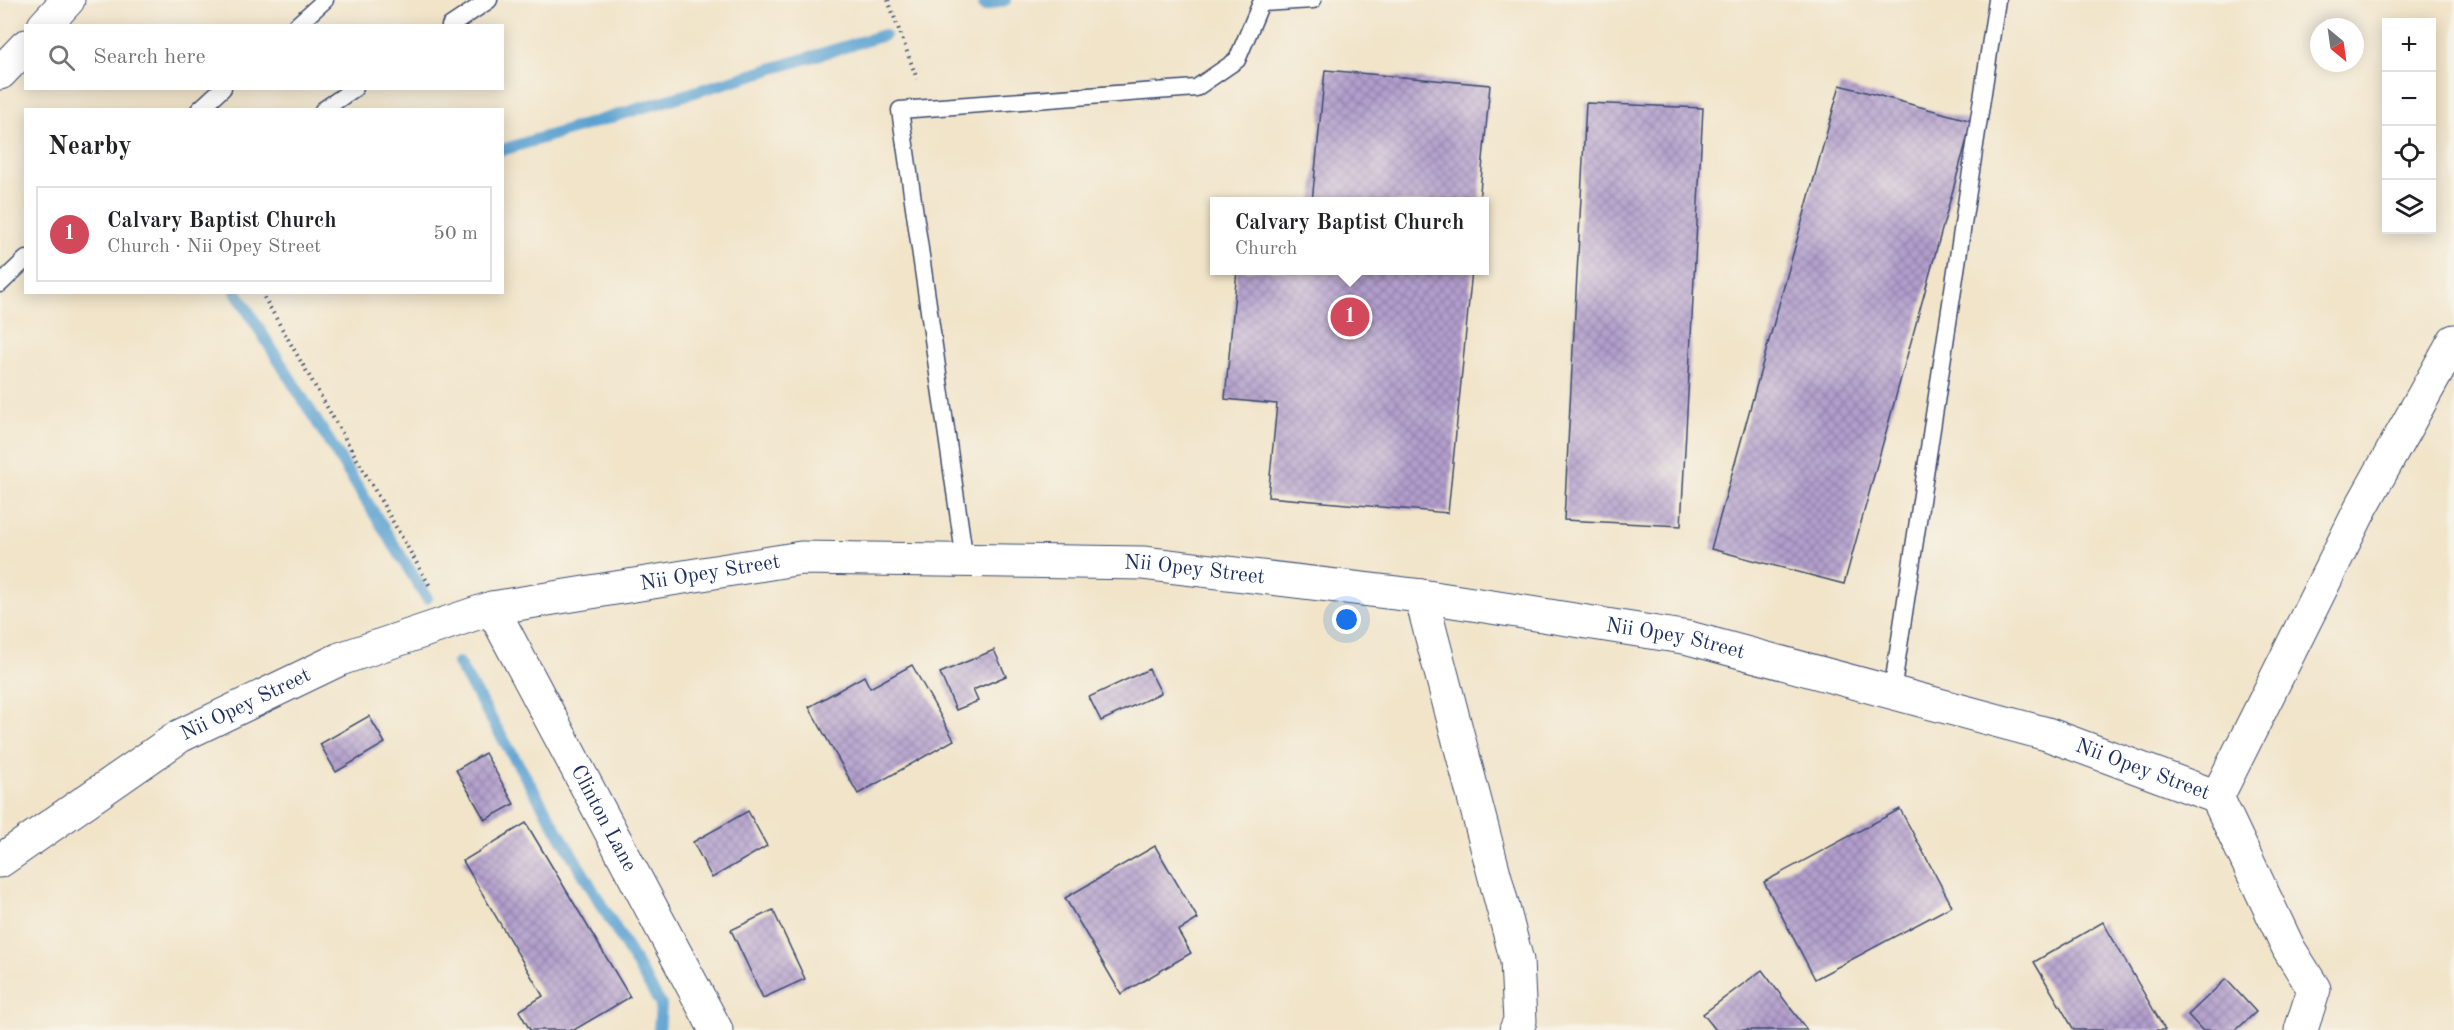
<!DOCTYPE html>
<meta charset="utf-8">
<style>
body{margin:0;font-family:"Old Standard TT",serif;background:#f6f6f6;color:#202124}
.controls{position:absolute;right:18px;top:18px;display:grid;overflow:hidden;border-radius:0px;box-shadow:0 3px 15px #0003}
.controls button{width:54px;height:54px;display:grid;place-items:center;padding:0;border:0;border-bottom:2px solid #e0e0e0;background:#fff;color:#202124;font:30px sans-serif}
.compass{position:absolute;left:2310px;top:18px;width:54px;height:54px;border-radius:50%;background:#fff;box-shadow:0 3px 15px #0003;rotate:151deg}
.you{position:absolute;left:1347px;top:620px;width:21px;height:21px;margin:-15px;border:4px solid #fff;border-radius:50%;background:#1a73e8;box-shadow:0 0 0 9px #1a73e833}
.badge{display:grid;place-items:center;width:39px;height:39px;border-radius:50%;background:#d1495b;color:#fff;font-size:20px;font-weight:700}
.pin{position:absolute;translate:-50% -50%;border:3px solid #fff;box-shadow:0 2px 6px #0006}
.popup{position:absolute;left:1210px;top:197px;width:279px;height:78px;box-sizing:border-box;display:grid;place-content:center;border-radius:0px;background:#fff;filter:drop-shadow(0 2px 4px #0005);font-size:20px;white-space:nowrap;color:#757577}
.popup b{font-size:22px;color:#202124}
.popup::after{content:'';position:absolute;left:50%;top:100%;margin-left:-12px;border:12px solid transparent;border-top-color:#fff}
.list{margin:0;padding:0;list-style:none}
h2{display:flex;justify-content:space-between;align-items:center;height:78px;margin:0;padding:0 24px;font-size:26px}
h2 small{font-size:20px;font-weight:400;color:#757577}
.list li{display:grid;grid-template-columns:39px 1fr auto;gap:18px;align-items:center;box-sizing:border-box;height:96px;margin:0 12px 12px;padding:0 12px;border:2px solid #e0e0e0;border-radius:0px}
.list b{display:block;font-size:22px;white-space:nowrap}
.list p{margin:0;font-size:20px;white-space:nowrap;color:#757577}
.list em{font-size:20px;font-style:normal;color:#757577}
.icon{flex:none;width:33px;height:33px;fill:none;stroke:currentColor;stroke-width:2;stroke-linecap:round;stroke-linejoin:round}
.map{position:relative;flex:none;width:2454px;height:1030px;overflow:hidden}
.search{position:absolute;background:#fff;box-shadow:0 3px 15px #0003;left:24px;top:24px;width:480px;height:66px;display:flex;align-items:center;gap:15px;box-sizing:border-box;padding:0 21px;border-radius:0px;color:#757577;font-size:22px}
.panel{position:absolute;background:#fff;box-shadow:0 3px 15px #0003;left:24px;top:108px;width:480px;height:186px;border-radius:0px}
.map>svg:first-child{display:block}
</style>
<div class="map">
<svg width="2454" height="1030" viewBox="0 0 2454 1030">
<defs>
<pattern id="building-cross-hatch" width="8" height="8" patternUnits="userSpaceOnUse" patternTransform="scale(1.5)"><rect width="8" height="8" fill="#b29ecc"/><path d="M0 0l8 8M0 8l8-8" fill="none" stroke="#9081a9"/></pattern>
</defs>
<rect width="100%" height="100%" fill="#f7f3e8"/>
<filter id="ink" filterUnits="userSpaceOnUse"><feTurbulence type="fractalNoise" baseFrequency=".0167" numOctaves="2"/><feDisplacementMap in="SourceGraphic" scale="12" xChannelSelector="R" yChannelSelector="G"/><feConvolveMatrix kernelMatrix="1 2 1 2 8 2 1 2 1" color-interpolation-filters="sRGB"/></filter>
<filter id="wash" filterUnits="userSpaceOnUse"><feTurbulence type="fractalNoise" baseFrequency=".008" numOctaves="4" result="noise"/><feDisplacementMap in="SourceGraphic" scale="24" xChannelSelector="R" yChannelSelector="G"/><feGaussianBlur stdDeviation="1.35" result="paint"/><feColorMatrix in="noise" values="0 0 0 0 0 0 0 0 0 0 0 0 0 0 0 0 0 1.4 0 .05"/><feComposite in="paint" operator="in"/></filter>
<g filter="url(#wash)">
<rect width="100%" height="100%" fill="#f1e4c9"/>
<g fill="none" stroke-linecap="round" stroke-linejoin="round">
<g stroke="#5ca2d1" stroke-width="12">
<polyline points="984,6 1005,0"/>
<polyline points="502,150 884,35"/>
<polyline points="236,292 427,598"/>
<polyline points="458,663 661,1005 659,1030"/>
</g>
</g>
<g id="blocks">
<g fill="url(#building-cross-hatch)">
<polygon points="1325,70 1490,85 1479,202 1312,202"/>
<polygon points="1840,85 1972,121 1844,584 1711,549"/>
<polygon points="1586,103 1703,108 1681,526 1564,520"/>
<polygon points="1237,270 1472,270 1448,513 1268,497 1277,404 1225,399"/>
<polygon points="994,650 1006,676 973,690 978,701 956,710 940,673"/>
<polygon points="912,665 954,740 858,794 809,707 864,676 870,688"/>
<polygon points="1149,669 1161,693 1101,721 1089,697"/>
<polygon points="369,716 385,743 336,772 320,744"/>
<polygon points="485,753 514,804 485,820 456,770"/>
<polygon points="1900,809 1952,906 1815,979 1764,882"/>
<polygon points="748,811 767,846 712,878 693,842"/>
<polygon points="526,823 630,997 574,1030 530,1030 519,1011 543,996 463,861"/>
<polygon points="1155,846 1198,919 1178,931 1191,953 1121,994 1065,898"/>
<polygon points="773,910 805,979 763,998 731,930"/>
<polygon points="2103,922 2165,1030 2074,1030 2034,962"/>
<polygon points="1762,970 1807,1030 1716,1030 1703,1014"/>
<polygon points="2226,979 2256,1012 2236,1030 2202,1030 2188,1015"/>
</g>
</g>
</g>
<g filter="url(#ink)">
<use href="#blocks" fill-opacity="0" stroke="#3b4a6e" stroke-width="1.5"/>
<g fill="none" stroke-linecap="round" stroke-linejoin="round">
<defs>
<g id="service">
<polyline points="296,26 325,0"/>
<polyline points="450,26 489,0"/>
<polyline points="199,110 223,88"/>
<polyline points="323,110 355,88"/>
<polyline points="0,284 26,259"/>
<polyline points="965,561 900,110 1196,88 1237,60 1261,3 1313,0"/>
<polyline points="1892,692 1997,0"/>
</g>
<g id="minor">
<polyline points="1421,596 1517,961 1520,1021 1516,1030"/>
<path id="s1" d="M492,608L716,1030"/>
<polyline points="2217,797 2362,506 2454,341"/>
<path id="s2" d="M0,861L180,736L340,659L492,608L801,558L1143,563L1421,596L1689,638L2047,734L2217,797L2289,949L2314,989L2301,1030"/>
</g>
<g id="motorway">
<polyline points="44,26 68,0"/>
<polyline points="0,73 26,46"/>
</g>
</defs>
<use href="#service" stroke="#3b4a6e" stroke-width="19"/>
<use href="#minor" stroke="#3b4a6e" stroke-width="35"/>
<use href="#motorway" stroke="#3b4a6e" stroke-width="35"/>
<g stroke="#3b4a6e" stroke-width="4" stroke-dasharray="1.5 4.5" stroke-linecap="butt">
<polyline points="888,0 917,79"/>
<polyline points="261,292 431,588"/>
</g>
<use href="#service" stroke="#fff" stroke-width="16"/>
<use href="#minor" stroke="#fff" stroke-width="33"/>
<use href="#motorway" stroke="#fff" stroke-width="33"/>
</g>
</g>
<g text-anchor="middle" dominant-baseline="central" stroke-width="5" stroke-linejoin="round" paint-order="stroke">
<g font-size="21" fill="#1b2f5e" stroke="#f7f3e8">
<text stroke="none"><textPath href="#s2" startOffset="1264">Nii Opey Street</textPath></text>
<text stroke="none"><textPath href="#s2" startOffset="778">Nii Opey Street</textPath></text>
<text stroke="none"><textPath href="#s2" startOffset="1750">Nii Opey Street</textPath></text>
<text stroke="none"><textPath href="#s2" startOffset="292">Nii Opey Street</textPath></text>
<text stroke="none"><textPath href="#s2" startOffset="2236">Nii Opey Street</textPath></text>
<text stroke="none"><textPath href="#s1" startOffset="238">Clinton Lane</textPath></text>
</g>
</g>
</svg>
<div class="controls">
<button>+</button>
<button>−</button>
<button><svg class="icon" aria-label="locate" viewBox="0 0 24 24"><circle cx="12" cy="12" r="6"/><path d="M12 2v4M12 18v4M2 12h4M18 12h4"/></svg></button>
<button><svg class="icon" aria-label="layers" viewBox="0 0 24 24"><path d="M12 4l9 5-9 5-9-5zM3 14l9 5 9-5"/></svg></button>
</div>
<svg class="compass" viewBox="-18 -18 36 36"><path d="M0-13l5 13h-10z" fill="#e53935"/><path d="M0 13l5-13h-10z" fill="#757577"/></svg>
<div class="you"></div>
<div class="pin badge" style="left:1350px;top:317px">1</div>
<div class="popup"><b>Calvary Baptist Church</b>Church</div>
<div class="search"><svg class="icon" aria-label="search" viewBox="0 0 24 24"><circle cx="10" cy="10" r="6"/><path d="M15 15l6 6"/></svg>Search here</div>
<section class="panel">
<h2>Nearby<small></small></h2>
<ul class="list">
<li><span class="badge">1</span><div><b>Calvary Baptist Church</b><p>Church · Nii Opey Street</p></div><em>50 m</em></li>
</ul>
</section>
</div>
